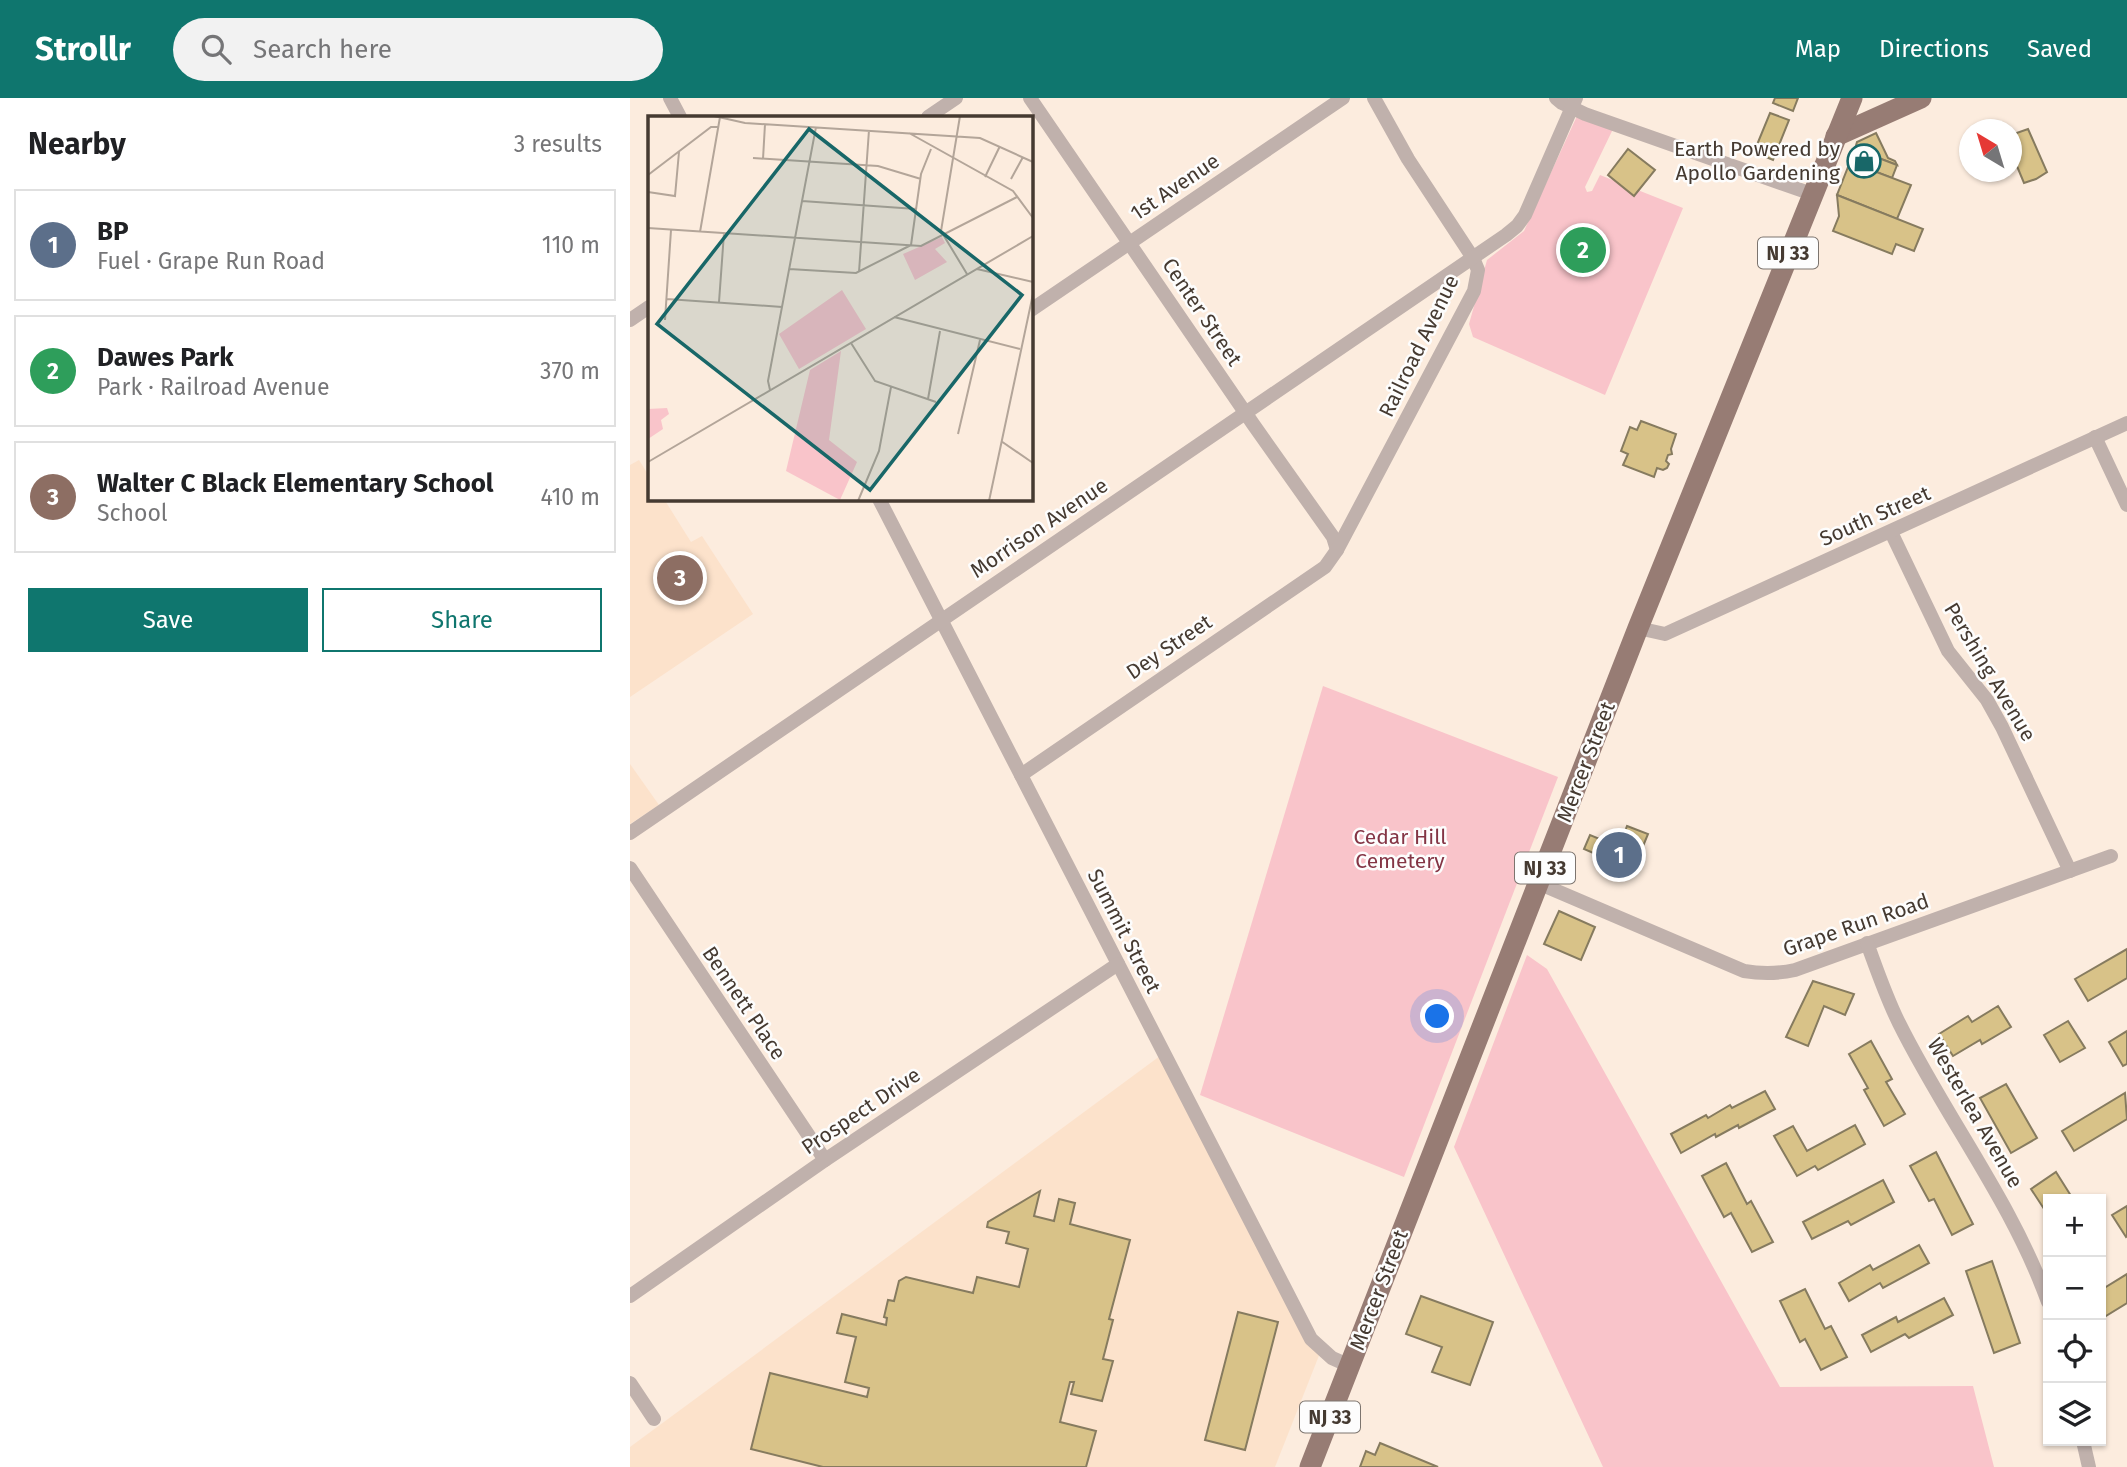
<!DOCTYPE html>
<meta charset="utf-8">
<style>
body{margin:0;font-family:"Fira Sans",sans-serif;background:#f2f2f2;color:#202124}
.controls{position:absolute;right:21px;bottom:21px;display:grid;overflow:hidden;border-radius:0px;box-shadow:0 2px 5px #0004}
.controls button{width:63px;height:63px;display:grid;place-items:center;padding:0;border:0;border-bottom:2px solid #e0e0e0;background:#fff;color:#202124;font:35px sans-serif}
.compass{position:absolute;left:1329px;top:21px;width:63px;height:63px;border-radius:50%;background:#fff;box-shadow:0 2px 5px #0004;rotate:322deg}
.you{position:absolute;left:808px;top:919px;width:24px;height:24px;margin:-18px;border:5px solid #fff;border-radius:50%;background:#1a73e8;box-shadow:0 0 0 10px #1a73e833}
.badge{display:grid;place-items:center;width:46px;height:46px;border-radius:50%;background:#0f766e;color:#fff;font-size:23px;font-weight:700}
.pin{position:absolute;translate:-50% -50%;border:4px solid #fff;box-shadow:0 2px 7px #0006}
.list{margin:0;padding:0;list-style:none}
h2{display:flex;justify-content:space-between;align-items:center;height:91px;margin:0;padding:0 28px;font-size:30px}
h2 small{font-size:23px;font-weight:400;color:#757577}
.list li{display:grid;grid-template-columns:46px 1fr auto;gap:21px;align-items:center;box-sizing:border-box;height:112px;margin:0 14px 14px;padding:0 14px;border:2px solid #e0e0e0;border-radius:0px}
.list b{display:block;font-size:26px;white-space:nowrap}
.list p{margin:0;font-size:23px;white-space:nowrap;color:#757577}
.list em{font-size:23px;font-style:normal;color:#757577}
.actions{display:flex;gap:14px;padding:21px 28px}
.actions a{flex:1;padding:16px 0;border:2px solid #0f766e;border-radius:0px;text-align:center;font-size:24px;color:#0f766e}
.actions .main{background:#0f766e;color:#fff}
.icon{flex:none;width:38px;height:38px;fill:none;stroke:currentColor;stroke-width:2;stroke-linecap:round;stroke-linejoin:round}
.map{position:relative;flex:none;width:1497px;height:1369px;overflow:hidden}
header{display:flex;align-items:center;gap:42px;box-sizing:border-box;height:98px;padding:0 35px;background:#0f766e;color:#fff}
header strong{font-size:33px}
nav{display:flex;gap:38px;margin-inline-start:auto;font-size:24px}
.search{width:490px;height:63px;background:#f2f2f2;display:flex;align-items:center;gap:18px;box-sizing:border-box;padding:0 24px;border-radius:38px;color:#757577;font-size:26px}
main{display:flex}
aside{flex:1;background:#fff}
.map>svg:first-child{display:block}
</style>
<header>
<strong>Strollr</strong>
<div class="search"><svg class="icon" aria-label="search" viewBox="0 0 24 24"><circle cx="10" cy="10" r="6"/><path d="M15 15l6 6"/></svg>Search here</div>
<nav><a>Map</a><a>Directions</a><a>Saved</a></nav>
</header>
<main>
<aside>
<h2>Nearby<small>3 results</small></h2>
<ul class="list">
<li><span class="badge" style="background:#5c6f8a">1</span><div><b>BP</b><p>Fuel · Grape Run Road</p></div><em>110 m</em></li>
<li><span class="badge" style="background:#2e9e5b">2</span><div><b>Dawes Park</b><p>Park · Railroad Avenue</p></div><em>370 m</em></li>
<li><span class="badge" style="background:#8d6e63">3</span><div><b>Walter C Black Elementary School</b><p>School</p></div><em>410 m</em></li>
</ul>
<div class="actions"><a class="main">Save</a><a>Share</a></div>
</aside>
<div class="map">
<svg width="1497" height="1369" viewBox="0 0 1497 1369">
<rect width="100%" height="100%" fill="#fcecde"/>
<g fill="#fce2cb">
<polygon points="9,362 19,378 19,401 34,401 61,444 72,438 123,516 0,599 0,367"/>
<polygon points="0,666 29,707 0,726"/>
<polygon points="534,955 690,1255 645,1369 0,1369 0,1349"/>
</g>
<g fill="#f9c4ca">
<polygon points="947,18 983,31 955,89 957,94 962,93 970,77 1053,110 975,297 843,239 839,226 857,162 894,133"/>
<polygon points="693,588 928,679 774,1079 570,997"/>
<polygon points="897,857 917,871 1150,1289 1343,1288 1364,1369 973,1369 824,1049"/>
</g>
<g fill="#d8c288" stroke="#867b5f" stroke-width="2">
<polygon points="1145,0 1168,0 1163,13 1143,5"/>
<polygon points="1140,15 1159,22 1143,62 1124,54"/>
<polygon points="1398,31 1417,74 1406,81 1394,85 1384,61 1387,60 1381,48 1381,37"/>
<polygon points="1246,35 1258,60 1265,63 1267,67 1225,51 1227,44"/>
<polygon points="998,51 1025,72 1004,98 978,77"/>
<polygon points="1225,51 1267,67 1262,80 1220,64"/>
<polygon points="1220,64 1281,87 1267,121 1207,97"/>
<polygon points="1207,97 1293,131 1284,153 1266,146 1262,156 1203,133 1209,118"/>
<polygon points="1011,323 1046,336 1041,351 1042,356 1038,357 1036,363 1039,366 1037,370 1033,372 1027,370 1024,379 993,367 998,356 991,353 1000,329 1007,332"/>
<polygon points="997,728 1018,736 1002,775 981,767 982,763 954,751 960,737 989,749"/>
<polygon points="929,813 965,829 951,862 914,846"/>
<polygon points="1497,851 1497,880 1458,903 1445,881"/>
<polygon points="1183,883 1224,896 1215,917 1194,908 1178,948 1156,939"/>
<polygon points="1368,908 1381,929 1352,946 1350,942 1323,958 1309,936 1338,918 1342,924"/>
<polygon points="1438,923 1455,950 1430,964 1414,937"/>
<polygon points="1497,933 1497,966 1493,968 1479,944"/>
<polygon points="1241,943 1262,981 1256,984 1275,1016 1254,1028 1234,992 1238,990 1219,956"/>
<polygon points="1376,986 1407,1040 1381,1055 1350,1000"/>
<polygon points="1135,993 1145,1011 1109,1030 1108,1027 1086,1039 1085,1036 1051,1055 1041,1036 1076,1017 1078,1020 1100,1007 1102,1010"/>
<polygon points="1495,995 1497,1021 1444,1053 1432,1033"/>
<polygon points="1225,1027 1235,1046 1188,1072 1185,1068 1167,1078 1144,1038 1163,1028 1177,1053"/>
<polygon points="1306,1054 1343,1126 1322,1137 1304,1101 1299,1103 1280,1068"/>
<polygon points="1096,1065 1117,1106 1121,1103 1143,1144 1122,1154 1101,1115 1094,1119 1072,1078"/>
<polygon points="1426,1074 1443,1101 1418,1101 1418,1117 1401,1091"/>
<polygon points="1253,1082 1264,1104 1221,1127 1218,1123 1182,1141 1173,1124"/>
<polygon points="410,1093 404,1118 424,1123 429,1101 445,1105 440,1126 500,1142 479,1221 483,1222 473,1261 483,1263 472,1303 441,1296 444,1284 440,1284 430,1324 466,1333 456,1369 193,1369 121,1351 140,1275 237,1299 239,1290 215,1284 226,1239 207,1235 212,1216 256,1227 257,1220 254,1219 258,1202 264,1203 269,1183 276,1179 343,1195 347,1179 389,1189 398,1151 376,1145 379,1134 357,1129 358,1124"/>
<polygon points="1497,1108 1497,1138 1496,1139 1482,1117"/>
<polygon points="1289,1147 1299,1165 1253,1190 1250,1185 1219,1203 1209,1185 1240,1167 1243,1172"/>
<polygon points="1362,1163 1390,1245 1364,1255 1336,1173"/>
<polygon points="1497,1176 1497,1205 1471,1221 1471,1192"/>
<polygon points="1175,1191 1195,1231 1201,1228 1217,1259 1191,1272 1175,1241 1170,1244 1150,1203"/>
<polygon points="791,1198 863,1224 840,1287 802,1274 812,1249 776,1236"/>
<polygon points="1314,1200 1323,1217 1279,1240 1275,1236 1241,1254 1232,1237 1266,1219 1268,1224"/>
<polygon points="608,1214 648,1224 615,1352 575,1342"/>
<polygon points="750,1345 808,1369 730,1369 736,1353 745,1357"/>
</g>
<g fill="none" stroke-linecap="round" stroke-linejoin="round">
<g stroke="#c0b1ac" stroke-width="14">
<polyline points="40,0 50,19"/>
<polyline points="400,0 623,326 703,439 707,452"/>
<polyline points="926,0 932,5 955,16 1182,96"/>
<polyline points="298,19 326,0"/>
<polyline points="401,212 713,0"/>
<polyline points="0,222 19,209"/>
<polyline points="1465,339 1497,407"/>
<polyline points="249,401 681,1241 702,1260 720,1268"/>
<polyline points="1261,434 1318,553 1357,602 1372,629 1440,773"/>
<polyline points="1008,530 1035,536 1497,325"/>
<polyline points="391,677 695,469 707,452 844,193 848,172 843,160 778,61 744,0"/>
<polyline points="0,735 876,137 887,128 895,117 946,0"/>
<polyline points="0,770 195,1062"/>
<path d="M908,785L1114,873C1132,876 1147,876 1165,872L1481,758"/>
<path d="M1237,845C1247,872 1256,899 1269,925C1316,1020 1382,1104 1418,1204"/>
<polyline points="0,1198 195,1062 488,866"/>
<polyline points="0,1285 24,1321"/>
<polyline points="1453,1343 1459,1369"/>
</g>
<g stroke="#977c74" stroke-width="21">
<polyline points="1206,38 1291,0"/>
<polyline points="680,1369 1008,530 1222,0"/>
</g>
</g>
<defs>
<symbol id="shop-ring" viewBox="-11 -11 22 22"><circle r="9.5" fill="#fdfdfd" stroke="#186768" stroke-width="1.5"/><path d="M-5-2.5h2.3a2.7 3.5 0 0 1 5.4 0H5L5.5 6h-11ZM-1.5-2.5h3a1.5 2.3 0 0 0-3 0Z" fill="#186768"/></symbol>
</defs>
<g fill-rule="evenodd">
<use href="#shop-ring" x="1215" y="44" width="38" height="38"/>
</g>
<g text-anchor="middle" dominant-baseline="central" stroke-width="5" stroke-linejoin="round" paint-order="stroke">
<g fill="#fdfdfd" stroke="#7c746e" stroke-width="2">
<rect x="1128" y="139.5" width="60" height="31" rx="5"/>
<rect x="885" y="754.5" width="60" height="31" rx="5"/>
<rect x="670" y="1303.5" width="60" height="31" rx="5"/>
</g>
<g font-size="19" font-weight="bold" fill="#453a31">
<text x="1158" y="155">NJ 33</text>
<text x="915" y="770">NJ 33</text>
<text x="700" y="1319">NJ 33</text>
</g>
<g font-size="21" fill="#453a31" stroke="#fdfdfd" text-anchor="end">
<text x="1210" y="51">Earth Powered by<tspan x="1210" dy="24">Apollo Gardening</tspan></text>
</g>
<g font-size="21" fill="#453a31" stroke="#fdfdfd">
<text transform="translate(545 89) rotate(-34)">1st Avenue</text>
<text transform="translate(572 214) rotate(56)">Center Street</text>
<text transform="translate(789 248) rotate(-64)">Railroad Avenue</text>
<text transform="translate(1245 418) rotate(-24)">South Street</text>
<text transform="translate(409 430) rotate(-34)">Morrison Avenue</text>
<text transform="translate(539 549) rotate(-34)">Dey Street</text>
<text transform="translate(1360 574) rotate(59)">Pershing Avenue</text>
<text transform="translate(956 664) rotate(-69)">Mercer Street</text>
<text transform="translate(1226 827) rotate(-19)">Grape Run Road</text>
<text transform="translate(494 833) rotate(63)">Summit Street</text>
<text transform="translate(114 905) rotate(56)">Bennett Place</text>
<text transform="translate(231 1013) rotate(-34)">Prospect Drive</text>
<text transform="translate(1345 1015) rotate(60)">Westerlea Avenue</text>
<text transform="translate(749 1192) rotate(-69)">Mercer Street</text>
</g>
<g font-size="21" fill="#843545" stroke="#fdfdfd">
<text x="770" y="739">Cedar Hill<tspan x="770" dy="24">Cemetery</tspan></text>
</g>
</g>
<g transform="translate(18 18)">
<rect width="385" height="385" fill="#fcecde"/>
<path d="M294,121L297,127L287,133L299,146L267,164L255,138ZM194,174L218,213L151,253L131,218ZM193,235L181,324L209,346L192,384L138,355L162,254ZM19,292L21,298L13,304L15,313L0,323V293Z" fill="#f9c4ca"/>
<path fill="none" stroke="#b3a599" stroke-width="2" d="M66,0L97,7L332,22L385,46M312,0L293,115L319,158M261,17L365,75L385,102M105,42L230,50L273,63M115,43L117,8M0,59L63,11H71M337,61L352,30M363,63L375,41M0,76L27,80L31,36M154,85L268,93M0,112L273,130L369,81M52,116L72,1M263,129L273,58L283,33M141,153L208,157L263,129M329,153L385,166M211,156L221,14M19,183L134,191M71,186L76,117M246,201L372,233M17,204L23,114M203,227L227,265L288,286M122,274L120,265L168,11M280,283L292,215M310,318L332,224M353,325L385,347M0,346L385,120M210,385L231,335L243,271M341,385L385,178"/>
<path fill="#186768" fill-opacity="0.15" stroke="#186768" stroke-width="3.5" d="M161,13L374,179L222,374L9,208Z"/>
<rect width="385" height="385" fill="none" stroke="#453a31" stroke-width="3.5"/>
</g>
</svg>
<div class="controls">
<button>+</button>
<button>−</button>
<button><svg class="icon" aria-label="locate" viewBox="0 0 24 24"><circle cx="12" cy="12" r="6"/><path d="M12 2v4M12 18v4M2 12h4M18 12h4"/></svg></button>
<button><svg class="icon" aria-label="layers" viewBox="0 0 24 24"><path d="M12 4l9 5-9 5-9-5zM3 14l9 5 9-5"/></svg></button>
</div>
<svg class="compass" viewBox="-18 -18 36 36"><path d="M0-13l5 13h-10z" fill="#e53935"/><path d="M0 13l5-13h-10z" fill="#757577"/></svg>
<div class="you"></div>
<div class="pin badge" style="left:989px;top:757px;background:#5c6f8a">1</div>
<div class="pin badge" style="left:953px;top:152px;background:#2e9e5b">2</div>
<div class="pin badge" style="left:50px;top:480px;background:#8d6e63">3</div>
</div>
</main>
